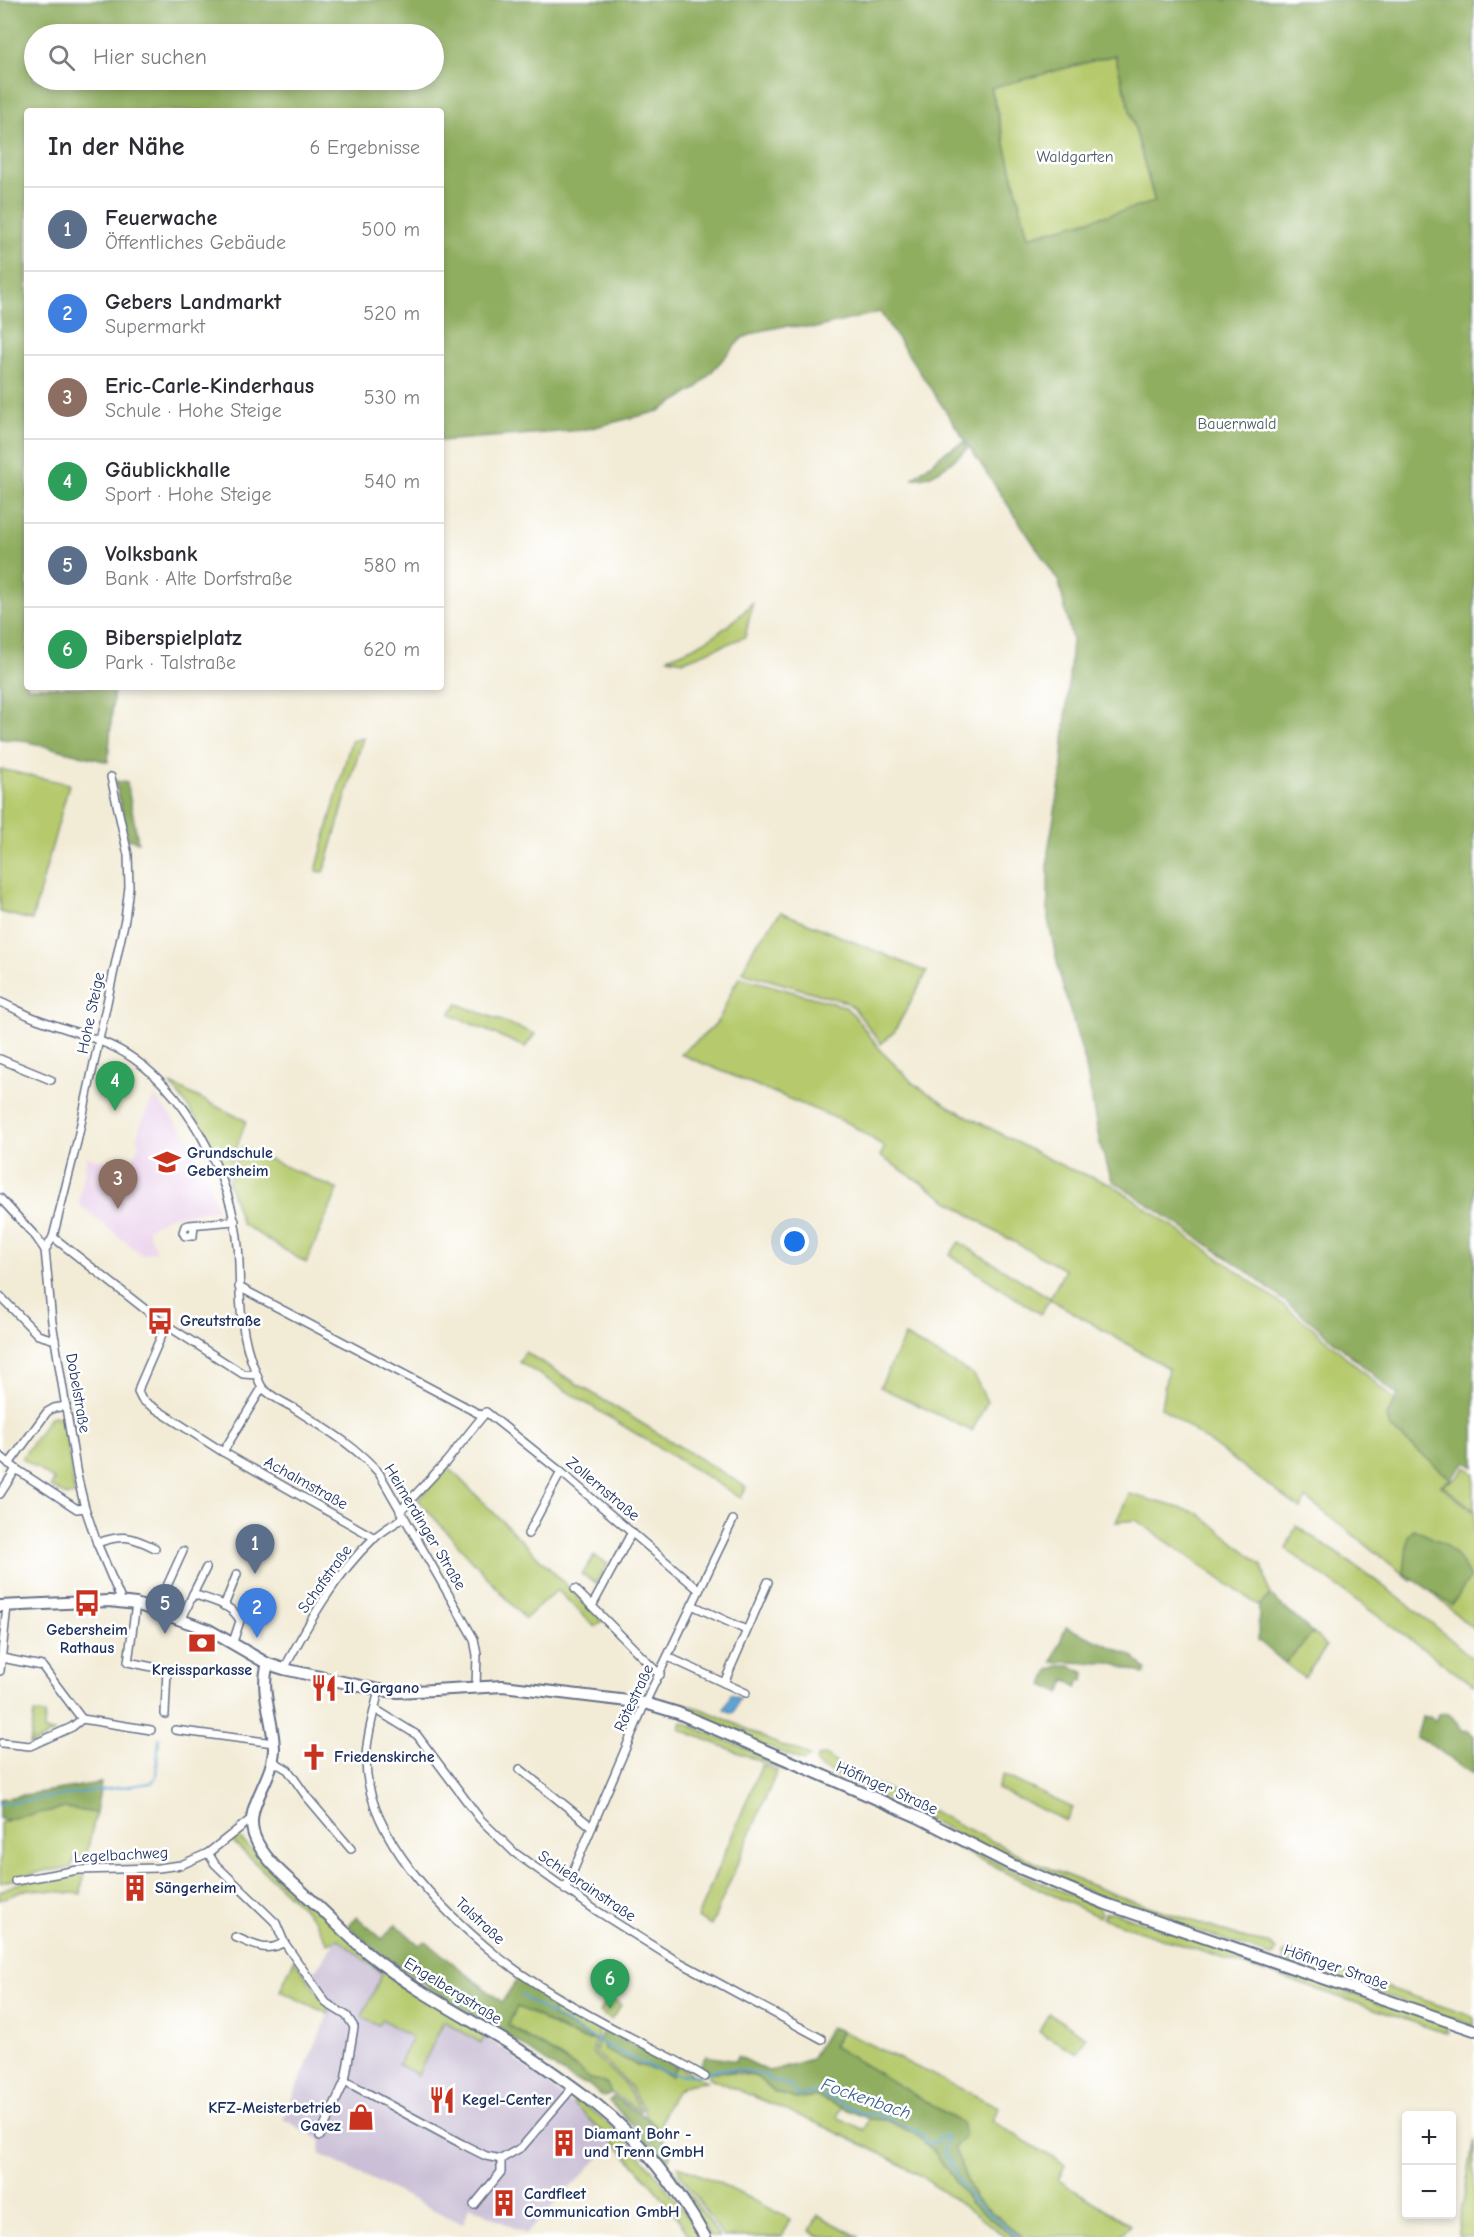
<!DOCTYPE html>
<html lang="de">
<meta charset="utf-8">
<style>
body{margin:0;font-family:"Comic Neue",sans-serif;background:#f2f2f3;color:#2b2b33}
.controls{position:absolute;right:18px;bottom:18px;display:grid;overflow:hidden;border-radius:6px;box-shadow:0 3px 9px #0003}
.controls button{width:54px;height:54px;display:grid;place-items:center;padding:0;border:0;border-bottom:2px solid #e1e1e2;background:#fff;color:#2b2b33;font:30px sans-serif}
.you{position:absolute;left:795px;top:1242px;width:21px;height:21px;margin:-15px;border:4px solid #fff;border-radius:50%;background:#1a73e8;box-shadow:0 0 0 9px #1a73e833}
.badge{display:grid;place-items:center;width:39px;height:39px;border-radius:50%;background:#0b8043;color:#fff;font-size:20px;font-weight:700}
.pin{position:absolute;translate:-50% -50px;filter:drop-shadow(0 2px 3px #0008)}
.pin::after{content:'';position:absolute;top:32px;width:21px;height:18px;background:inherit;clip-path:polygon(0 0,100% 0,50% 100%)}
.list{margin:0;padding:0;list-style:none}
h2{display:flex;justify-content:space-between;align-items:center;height:78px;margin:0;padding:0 24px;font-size:26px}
h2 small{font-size:20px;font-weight:400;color:#7c7c81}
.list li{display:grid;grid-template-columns:39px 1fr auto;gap:18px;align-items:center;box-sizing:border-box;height:84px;padding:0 24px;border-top:2px solid #e1e1e2}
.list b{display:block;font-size:22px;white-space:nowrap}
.list p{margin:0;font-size:20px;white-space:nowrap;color:#7c7c81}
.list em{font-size:20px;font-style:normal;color:#7c7c81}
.icon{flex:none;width:33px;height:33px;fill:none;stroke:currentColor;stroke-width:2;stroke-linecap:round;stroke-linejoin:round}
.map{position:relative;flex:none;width:1474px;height:2237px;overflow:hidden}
.search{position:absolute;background:#fff;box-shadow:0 3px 9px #0003;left:24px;top:24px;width:420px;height:66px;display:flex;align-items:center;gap:15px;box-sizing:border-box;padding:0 21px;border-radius:33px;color:#7c7c81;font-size:22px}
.panel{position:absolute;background:#fff;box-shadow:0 3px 9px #0003;left:24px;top:108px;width:420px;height:582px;border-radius:6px}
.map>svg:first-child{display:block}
</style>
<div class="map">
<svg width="1474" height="2237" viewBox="0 0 1474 2237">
<rect width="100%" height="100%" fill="#fff"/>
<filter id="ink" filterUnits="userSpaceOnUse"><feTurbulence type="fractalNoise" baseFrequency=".0167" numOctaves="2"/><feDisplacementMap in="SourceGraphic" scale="12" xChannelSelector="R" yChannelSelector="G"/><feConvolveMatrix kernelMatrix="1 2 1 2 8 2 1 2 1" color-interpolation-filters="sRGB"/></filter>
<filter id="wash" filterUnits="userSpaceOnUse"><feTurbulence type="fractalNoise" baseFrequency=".008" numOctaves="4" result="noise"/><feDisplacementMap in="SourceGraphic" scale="24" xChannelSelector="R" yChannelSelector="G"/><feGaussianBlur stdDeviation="1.35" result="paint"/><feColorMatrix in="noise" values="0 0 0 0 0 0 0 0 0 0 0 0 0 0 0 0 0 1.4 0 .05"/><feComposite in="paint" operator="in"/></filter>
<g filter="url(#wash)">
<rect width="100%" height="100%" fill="#f2ebd5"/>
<polygon fill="#ead1ec" points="154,1096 189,1138 209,1184 217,1209 171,1216 147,1229 156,1251 142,1255 79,1204 87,1157 136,1167 134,1157 139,1145 137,1139 140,1126"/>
<polygon fill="#cabfd6" points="337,1939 382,1974 362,2017 378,2026 382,2020 412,2038 398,2064 418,2075 444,2021 480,2043 485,2037 514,2055 517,2061 548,2084 614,2142 526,2234 470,2206 463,2224 319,2154 321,2140 283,2119 332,2006 310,1978"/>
<g fill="#b6ca6d" stroke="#687c66" stroke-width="1.5">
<polygon points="1115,55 1155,203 1028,237 991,87"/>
<path d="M753,602L745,637L684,661L667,658C700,647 730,628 753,602Z"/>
<polygon points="363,738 324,872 316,871 351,741"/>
<polygon points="0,769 69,784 32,920 0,912"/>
<polygon points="781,912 927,972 894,1032 881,1044 854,1008 846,1002 742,972 754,947"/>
<path d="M740,977L844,1006L853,1014L883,1053L914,1084L950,1107L1033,1151L1067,1168L1111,1184L1229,1265L1312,1327L1395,1400L1387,1416L1390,1427L1451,1479L1440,1485L1474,1512V1630L1419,1581L1411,1580L1306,1498L1301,1509L1161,1407L1168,1368L1050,1299L1040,1314L950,1255L959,1242L1050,1298L1065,1270L996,1232L880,1156L885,1147L850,1124L680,1054C693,1043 710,1033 719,1019C727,1005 730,989 740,977Z"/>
<polygon points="458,1004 535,1034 525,1047 453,1016 450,1013"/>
<polygon points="171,1084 246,1121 226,1178 202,1126"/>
<polygon points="242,1147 338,1190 306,1263 242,1224 228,1182"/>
<polygon points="905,1336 974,1375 987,1402 972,1431 880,1387"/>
<polygon points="525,1352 746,1487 741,1498 519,1362"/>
<polygon points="55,1416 61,1418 64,1423 75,1494 67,1496 51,1487 54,1480 22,1458 50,1417"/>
<polygon points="447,1466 602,1621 595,1627 557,1590 525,1619 418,1500"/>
<polygon points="1466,1467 1474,1474 1474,1510 1442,1485 1457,1478"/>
<polygon points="1129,1494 1198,1513 1262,1565 1270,1595 1259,1606 1136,1520 1116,1522"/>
<path d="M1296,1526C1358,1567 1419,1609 1474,1660V1686L1286,1549Z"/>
<polygon points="594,1556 608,1564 596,1583 582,1575"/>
<polygon points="1313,1633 1327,1646 1304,1678 1285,1663"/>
<path d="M662,1699C705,1705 741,1728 780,1745C790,1749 802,1749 810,1757L804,1761L745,1738L711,1720Z"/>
<polygon points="34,1713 45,1714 44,1731 54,1732 30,1746"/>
<polygon points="682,1722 801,1772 800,1777 679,1729"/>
<polygon points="825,1755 852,1774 902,1796 1036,1863 1113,1894 1246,1939 1267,1943 1276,1950 1274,1955 1270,1956 1111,1901 1021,1864 819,1767 816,1762 817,1757"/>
<polygon points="762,1765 777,1771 711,1926 697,1918"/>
<polygon points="1003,1775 1073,1808 1066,1821 997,1789"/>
<polygon points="814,1777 911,1819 911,1823 811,1780"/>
<polygon points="65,1808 96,1813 86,1856 76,1857 70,1868 43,1871 0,1883 0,1823 22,1815"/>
<polygon points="921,1825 1014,1871 1099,1907 1101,1912 1099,1917 1010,1875 917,1827"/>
<polygon points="236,1835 311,1905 480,2032 485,2037 481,2043 444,2021 418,2075 398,2064 412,2038 382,2019 378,2026 362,2017 382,1974 338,1939 328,1943 314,1919 231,1840"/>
<path d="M84,1872L81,1894L28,1889L0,1900V1892C24,1877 56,1876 84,1872Z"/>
<polygon points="1113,1912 1266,1965 1266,1973 1102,1918 1105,1913"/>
<polygon points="1289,1950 1318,1964 1474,2017 1474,2026 1284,1961 1283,1954"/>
<polygon points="294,1960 330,2010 328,2014 280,1991"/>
<polygon points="1281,1969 1446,2026 1448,2034 1272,1974"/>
<polygon points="609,1997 621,2005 611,2020 600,2012"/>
<path d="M556,2003L600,2028L592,2053L625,2084L641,2110L640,2111L611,2093L606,2083L590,2079L579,2069L508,2025L517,2007C543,2015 567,2040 594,2040L552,2016Z"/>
<polygon points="1049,2013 1086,2037 1077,2053 1039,2032"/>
<polygon points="842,2031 999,2107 992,2121 1065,2165 1058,2180 1131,2225 1119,2237 1023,2237 974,2198 954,2148 964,2136 833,2046"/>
<path d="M598,2041L603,2044L605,2050L637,2065L658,2070L670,2076L676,2066L707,2082C700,2083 693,2083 687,2085C671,2090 663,2115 659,2130L645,2115L644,2110L628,2084L595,2052Z"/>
<polygon points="723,2071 757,2077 774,2092 796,2099 815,2096 842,2107 837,2117 864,2130 869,2119 887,2120 918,2136 936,2154 970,2203 1015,2237 1007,2237 919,2175 886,2156 823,2126 708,2077 710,2072"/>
<path d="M578,2102C621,2124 675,2196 701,2237H690C659,2186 615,2143 572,2103Z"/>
<polygon points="1474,2140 1474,2237 1457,2237"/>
<polygon points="667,2166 672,2168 719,2237 711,2237 665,2168"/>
<polygon points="678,2166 717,2182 790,2219 782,2237 723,2237 679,2172"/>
<polygon points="818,2215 859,2237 820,2237 810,2231"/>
</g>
<g fill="#90ae60" stroke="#566e5f" stroke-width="1.5" fill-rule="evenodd">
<path d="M0,0H1474V1467L1466,1462L1451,1479L1390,1427L1387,1416L1398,1396L1314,1324L1241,1267L1112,1180L1100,1145L1085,1062L1060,976L1048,919V851L1061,778L1072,640L1059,582L880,312L816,328L785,326L764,330L742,338L696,389L659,411L583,430L441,441V111H27V687H114L108,762L21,740L0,739ZM34,34H434V80H34ZM1115,55L1155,202L1028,237L991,88Z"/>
<path d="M964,442L968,448C954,460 933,480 913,478L945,452Z"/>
<polygon points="115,781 127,783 138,842 128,839"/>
<path d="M1413,1529C1445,1543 1454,1546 1470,1578L1452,1605L1404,1573L1408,1536Z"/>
<polygon points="1270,1595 1313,1633 1285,1663 1258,1640 1259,1606"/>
<polygon points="1066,1627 1134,1657 1146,1670 1144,1674 1111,1663 1052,1662"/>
<polygon points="1059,1666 1070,1666 1085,1673 1084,1681 1080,1680 1077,1687 1066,1679 1060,1693 1043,1685 1049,1670"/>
<polygon points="1449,1713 1462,1730 1469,1731 1474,1736 1474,1775 1427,1742 1416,1738 1422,1717 1431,1717 1435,1721 1438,1714"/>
<polygon points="101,1783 96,1813 65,1808 4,1820 0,1819 0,1799"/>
<path d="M357,1917L382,1939L396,1924L419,1945L425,1941L502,2002L518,1978L556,2003L552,2016L595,2040C567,2040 544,2015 517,2007L508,2025L578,2069L590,2079L606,2083L611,2093L605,2096L599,2094L589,2085L573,2080L504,2033L449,2001L377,1951L348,1926Z"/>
<polygon points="830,2027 842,2031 833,2046 963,2124 964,2136 954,2148 974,2198 1023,2237 1015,2237 970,2203 936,2154 918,2136 887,2120 869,2119 815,2096 796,2099 774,2092 757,2077 736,2071 710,2072 699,2067 706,2056 736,2061 738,2056 768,2071 774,2070 811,2059"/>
<polygon points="604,2030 676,2066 671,2076 658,2070 637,2065 605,2050 603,2044 598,2041"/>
<polygon points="613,2097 644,2116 659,2131 671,2157 667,2160 659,2159 636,2129 609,2101"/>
</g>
<polygon fill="#5ca5d4" stroke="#3c6a99" stroke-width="1.5" points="731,1694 740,1698 733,1713 724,1709"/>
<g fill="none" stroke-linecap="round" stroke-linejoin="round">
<g stroke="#5ca5d4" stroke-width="2">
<polyline points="0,1804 151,1783 156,1778 159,1738"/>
<path d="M521,1995C546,2013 573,2027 600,2042C630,2057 664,2079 699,2075"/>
<path d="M704,2074C723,2063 745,2072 765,2075L770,2080L790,2085L798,2096L815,2092L855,2109L864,2115L875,2114L903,2125L922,2134L927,2142L935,2144L940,2136L948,2137L944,2145L945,2153L956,2176L970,2198L1019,2237"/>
</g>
</g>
</g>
<g filter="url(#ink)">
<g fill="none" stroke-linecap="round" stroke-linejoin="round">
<defs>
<g id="street">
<path d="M0,1002C12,1007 24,1014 37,1019C69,1031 106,1039 134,1059C194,1101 238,1191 239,1263C240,1301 240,1335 255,1370C257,1375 259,1383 262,1387C268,1395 283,1402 292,1407C322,1427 355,1445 379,1473L474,1639L477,1655L476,1687"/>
<polyline points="0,1059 51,1080"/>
<polyline points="0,1198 36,1237 45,1250 52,1322 77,1475 85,1508 97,1543 122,1602"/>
<polyline points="194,1225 193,1236 185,1236 183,1232 185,1226 189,1225 235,1221"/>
<polyline points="53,1237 160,1321 243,1374 257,1375"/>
<polyline points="45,1250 53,1237 77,1142 125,919 129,887 128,855 111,777"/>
<polyline points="239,1287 483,1416"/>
<polyline points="0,1296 38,1335 55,1340"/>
<polyline points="166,1325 140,1385 138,1392 142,1400 223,1452 375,1538"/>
<polyline points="223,1452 262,1388"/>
<polyline points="0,1456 16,1469 77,1509 85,1508"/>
<polyline points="9,1464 47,1412 54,1408 66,1406"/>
<polyline points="0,1494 16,1469"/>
<polyline points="400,1511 446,1462 486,1412 561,1472 699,1590"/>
<polyline points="528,1534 561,1472"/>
<path d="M97,1543C123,1534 131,1536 155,1548"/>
<polyline points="575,1589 660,1675"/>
<polyline points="193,1594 206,1568"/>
<polyline points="136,1604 128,1662 167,1670 165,1714"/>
<polyline points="692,1605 746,1630"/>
<polyline points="224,1606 237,1574"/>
<polyline points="592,1606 632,1532"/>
<polyline points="156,1610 183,1551"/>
<path d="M182,1619L193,1594C209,1600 233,1604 240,1621L233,1642"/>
<polyline points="668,1657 746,1693"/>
<polyline points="2,1658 42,1666 82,1719"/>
<path d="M284,1669C308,1624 335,1575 373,1539C382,1531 394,1524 404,1517"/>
<polyline points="0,1671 7,1606"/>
<polyline points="724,1683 768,1582"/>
<path d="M379,1690C374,1712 366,1738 366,1761C367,1837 442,1911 497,1956C530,1982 568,2004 605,2024C638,2042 673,2057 705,2077"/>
<polyline points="375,1709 417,1735 480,1819 515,1853 594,1909 672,1958 822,2039"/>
<polyline points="175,1730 274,1743"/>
<polyline points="2,1743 30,1746 72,1727 82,1719 151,1730"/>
<polyline points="273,1761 288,1770 307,1797 351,1849"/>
<polyline points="520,1769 592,1827"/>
<polyline points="208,1853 215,1864 276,1923 284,1942 326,2003 347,2016 354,2027 345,2081 320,2136"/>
<polyline points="15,1881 78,1870 158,1868 181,1865 208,1853 251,1819"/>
<polyline points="565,1890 645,1703 733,1520"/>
<path d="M235,1937C253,1944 267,1954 284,1942"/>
<polyline points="345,2081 462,2144 486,2156 501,2159 522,2147 573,2087"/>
<polyline points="474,2205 501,2172 501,2159"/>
</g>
<g id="secondary">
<polyline points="0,1606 109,1601 136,1604 209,1630 268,1664 284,1669 379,1690 398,1692 503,1686 645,1703 678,1713 808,1769 918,1817 1012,1865 1106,1904 1474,2030"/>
<path d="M268,1664C259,1690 274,1721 274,1749C273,1781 244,1806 254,1835C263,1860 288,1878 307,1896C328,1915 348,1936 370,1955C414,1991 467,2017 515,2047C543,2065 570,2084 597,2105C640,2139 678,2189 705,2237"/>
</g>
</defs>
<use href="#street" stroke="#667188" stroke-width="10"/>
<use href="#secondary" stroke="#667188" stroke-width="14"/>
<use href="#street" stroke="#fff" stroke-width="7"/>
<use href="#secondary" stroke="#fff" stroke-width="10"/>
</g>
</g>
<defs>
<symbol id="school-bare" viewBox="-9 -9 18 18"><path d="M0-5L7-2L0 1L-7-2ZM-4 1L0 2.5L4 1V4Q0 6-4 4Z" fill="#c8321e" stroke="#fff" stroke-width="2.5" paint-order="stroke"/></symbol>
<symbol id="bus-bare" viewBox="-9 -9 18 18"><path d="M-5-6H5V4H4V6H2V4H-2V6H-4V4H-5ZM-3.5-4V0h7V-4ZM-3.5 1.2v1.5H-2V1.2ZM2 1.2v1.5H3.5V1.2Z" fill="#c8321e" stroke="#fff" stroke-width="2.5" paint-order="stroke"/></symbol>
<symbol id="bank-bare" viewBox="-9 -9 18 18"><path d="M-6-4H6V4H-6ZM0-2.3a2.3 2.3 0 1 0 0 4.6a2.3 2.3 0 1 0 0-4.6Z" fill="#c8321e" stroke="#fff" stroke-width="2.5" paint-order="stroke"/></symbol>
<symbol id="restaurant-bare" viewBox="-9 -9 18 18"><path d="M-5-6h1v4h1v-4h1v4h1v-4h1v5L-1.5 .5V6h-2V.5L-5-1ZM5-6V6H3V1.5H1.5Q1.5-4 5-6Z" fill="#c8321e" stroke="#fff" stroke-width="2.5" paint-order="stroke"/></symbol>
<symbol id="church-bare" viewBox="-9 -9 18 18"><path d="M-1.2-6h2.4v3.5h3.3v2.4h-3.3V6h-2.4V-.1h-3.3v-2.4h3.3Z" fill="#c8321e" stroke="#fff" stroke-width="2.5" paint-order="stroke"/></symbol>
<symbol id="building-bare" viewBox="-9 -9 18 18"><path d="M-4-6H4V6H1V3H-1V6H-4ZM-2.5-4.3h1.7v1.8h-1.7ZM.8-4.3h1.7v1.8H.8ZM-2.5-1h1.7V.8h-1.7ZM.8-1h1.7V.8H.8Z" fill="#c8321e" stroke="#fff" stroke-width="2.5" paint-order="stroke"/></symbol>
<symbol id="shop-bare" viewBox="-9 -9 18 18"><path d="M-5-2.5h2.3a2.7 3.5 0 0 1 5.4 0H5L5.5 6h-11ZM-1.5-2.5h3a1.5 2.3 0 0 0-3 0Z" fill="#c8321e" stroke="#fff" stroke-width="2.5" paint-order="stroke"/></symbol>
</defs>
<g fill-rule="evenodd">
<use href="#school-bare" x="148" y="1143" width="38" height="38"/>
<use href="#bus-bare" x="141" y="1302" width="38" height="38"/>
<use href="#bus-bare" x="68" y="1584" width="38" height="38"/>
<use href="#bank-bare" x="183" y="1624" width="38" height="38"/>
<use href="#restaurant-bare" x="305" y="1669" width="38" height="38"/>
<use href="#church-bare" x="295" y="1738" width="38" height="38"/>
<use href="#building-bare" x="116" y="1869" width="38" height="38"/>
<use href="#restaurant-bare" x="423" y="2081" width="38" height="38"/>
<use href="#shop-bare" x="342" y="2098" width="38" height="38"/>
<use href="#building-bare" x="545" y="2124" width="38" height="38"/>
<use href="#building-bare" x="485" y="2184" width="38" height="38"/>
</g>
<g text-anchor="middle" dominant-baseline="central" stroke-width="5" stroke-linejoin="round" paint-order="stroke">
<g font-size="16" fill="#4a5e62" stroke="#fff">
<text x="1075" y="157">Waldgarten</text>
<text x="1237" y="424">Bauernwald</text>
</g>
<g font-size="16" fill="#1b2f5e" stroke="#fff">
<text transform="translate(91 1013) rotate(-78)">Hohe Steige</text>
<text transform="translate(78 1393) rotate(80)">Dobelstraße</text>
<text transform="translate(306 1483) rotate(29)">Achalmstraße</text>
<text transform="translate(603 1489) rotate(40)">Zollernstraße</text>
<text transform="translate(425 1527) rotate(59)">Heimerdinger Straße</text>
<text transform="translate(325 1579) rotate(-54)">Schafstraße</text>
<text transform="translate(634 1698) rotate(-65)">Rötestraße</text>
<text transform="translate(887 1788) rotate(24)">Höfinger Straße</text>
<text transform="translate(121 1855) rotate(-3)">Legelbachweg</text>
<text transform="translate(587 1886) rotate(34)">Schießrainstraße</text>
<text transform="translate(480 1921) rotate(43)">Talstraße</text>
<text transform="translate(1336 1967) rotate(19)">Höfinger Straße</text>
<text transform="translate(453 1991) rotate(32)">Engelbergstraße</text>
</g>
<g font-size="16" font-weight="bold" fill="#1b2f5e" stroke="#fff" text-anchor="start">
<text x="187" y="1153">Grundschule<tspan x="187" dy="18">Gebersheim</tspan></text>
<text x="180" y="1321">Greutstraße</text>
<text x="87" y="1630" text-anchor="middle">Gebersheim<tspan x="87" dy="18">Rathaus</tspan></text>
<text x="202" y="1670" text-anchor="middle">Kreissparkasse</text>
<text x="344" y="1688">Il Gargano</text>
<text x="334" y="1757">Friedenskirche</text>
<text x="155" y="1888">Sängerheim</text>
<text x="462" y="2100">Kegel-Center</text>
<text x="341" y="2108" text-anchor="end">KFZ-Meisterbetrieb<tspan x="341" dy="18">Gavez</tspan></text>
<text x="584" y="2134">Diamant Bohr -<tspan x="584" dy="18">und Trenn GmbH</tspan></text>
<text x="524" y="2194">Cardfleet<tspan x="524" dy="18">Communication GmbH</tspan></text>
</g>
<g font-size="18" font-style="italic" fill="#355e8d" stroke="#fff">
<text transform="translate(866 2099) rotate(19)">Fockenbach</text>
</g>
</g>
</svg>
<div class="controls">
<button>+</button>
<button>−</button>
</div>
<div class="you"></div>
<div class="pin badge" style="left:255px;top:1574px;background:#5c6f8a">1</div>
<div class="pin badge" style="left:257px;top:1638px;background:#3f7fe0">2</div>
<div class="pin badge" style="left:118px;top:1209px;background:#8d6e63">3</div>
<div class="pin badge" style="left:115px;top:1111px;background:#2e9e5b">4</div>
<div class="pin badge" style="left:165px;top:1634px;background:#5c6f8a">5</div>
<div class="pin badge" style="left:610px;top:2009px;background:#2e9e5b">6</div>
<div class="search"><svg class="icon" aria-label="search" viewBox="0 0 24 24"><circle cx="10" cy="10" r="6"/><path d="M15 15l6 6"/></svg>Hier suchen</div>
<section class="panel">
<h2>In der Nähe<small>6 Ergebnisse</small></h2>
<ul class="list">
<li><span class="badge" style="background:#5c6f8a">1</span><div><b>Feuerwache</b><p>Öffentliches Gebäude</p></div><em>500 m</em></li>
<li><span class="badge" style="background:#3f7fe0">2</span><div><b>Gebers Landmarkt</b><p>Supermarkt</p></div><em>520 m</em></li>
<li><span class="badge" style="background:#8d6e63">3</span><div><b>Eric-Carle-Kinderhaus</b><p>Schule · Hohe Steige</p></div><em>530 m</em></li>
<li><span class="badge" style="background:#2e9e5b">4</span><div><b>Gäublickhalle</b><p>Sport · Hohe Steige</p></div><em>540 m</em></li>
<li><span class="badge" style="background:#5c6f8a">5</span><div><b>Volksbank</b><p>Bank · Alte Dorfstraße</p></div><em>580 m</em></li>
<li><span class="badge" style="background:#2e9e5b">6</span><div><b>Biberspielplatz</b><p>Park · Talstraße</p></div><em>620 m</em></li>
</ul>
</section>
</div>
